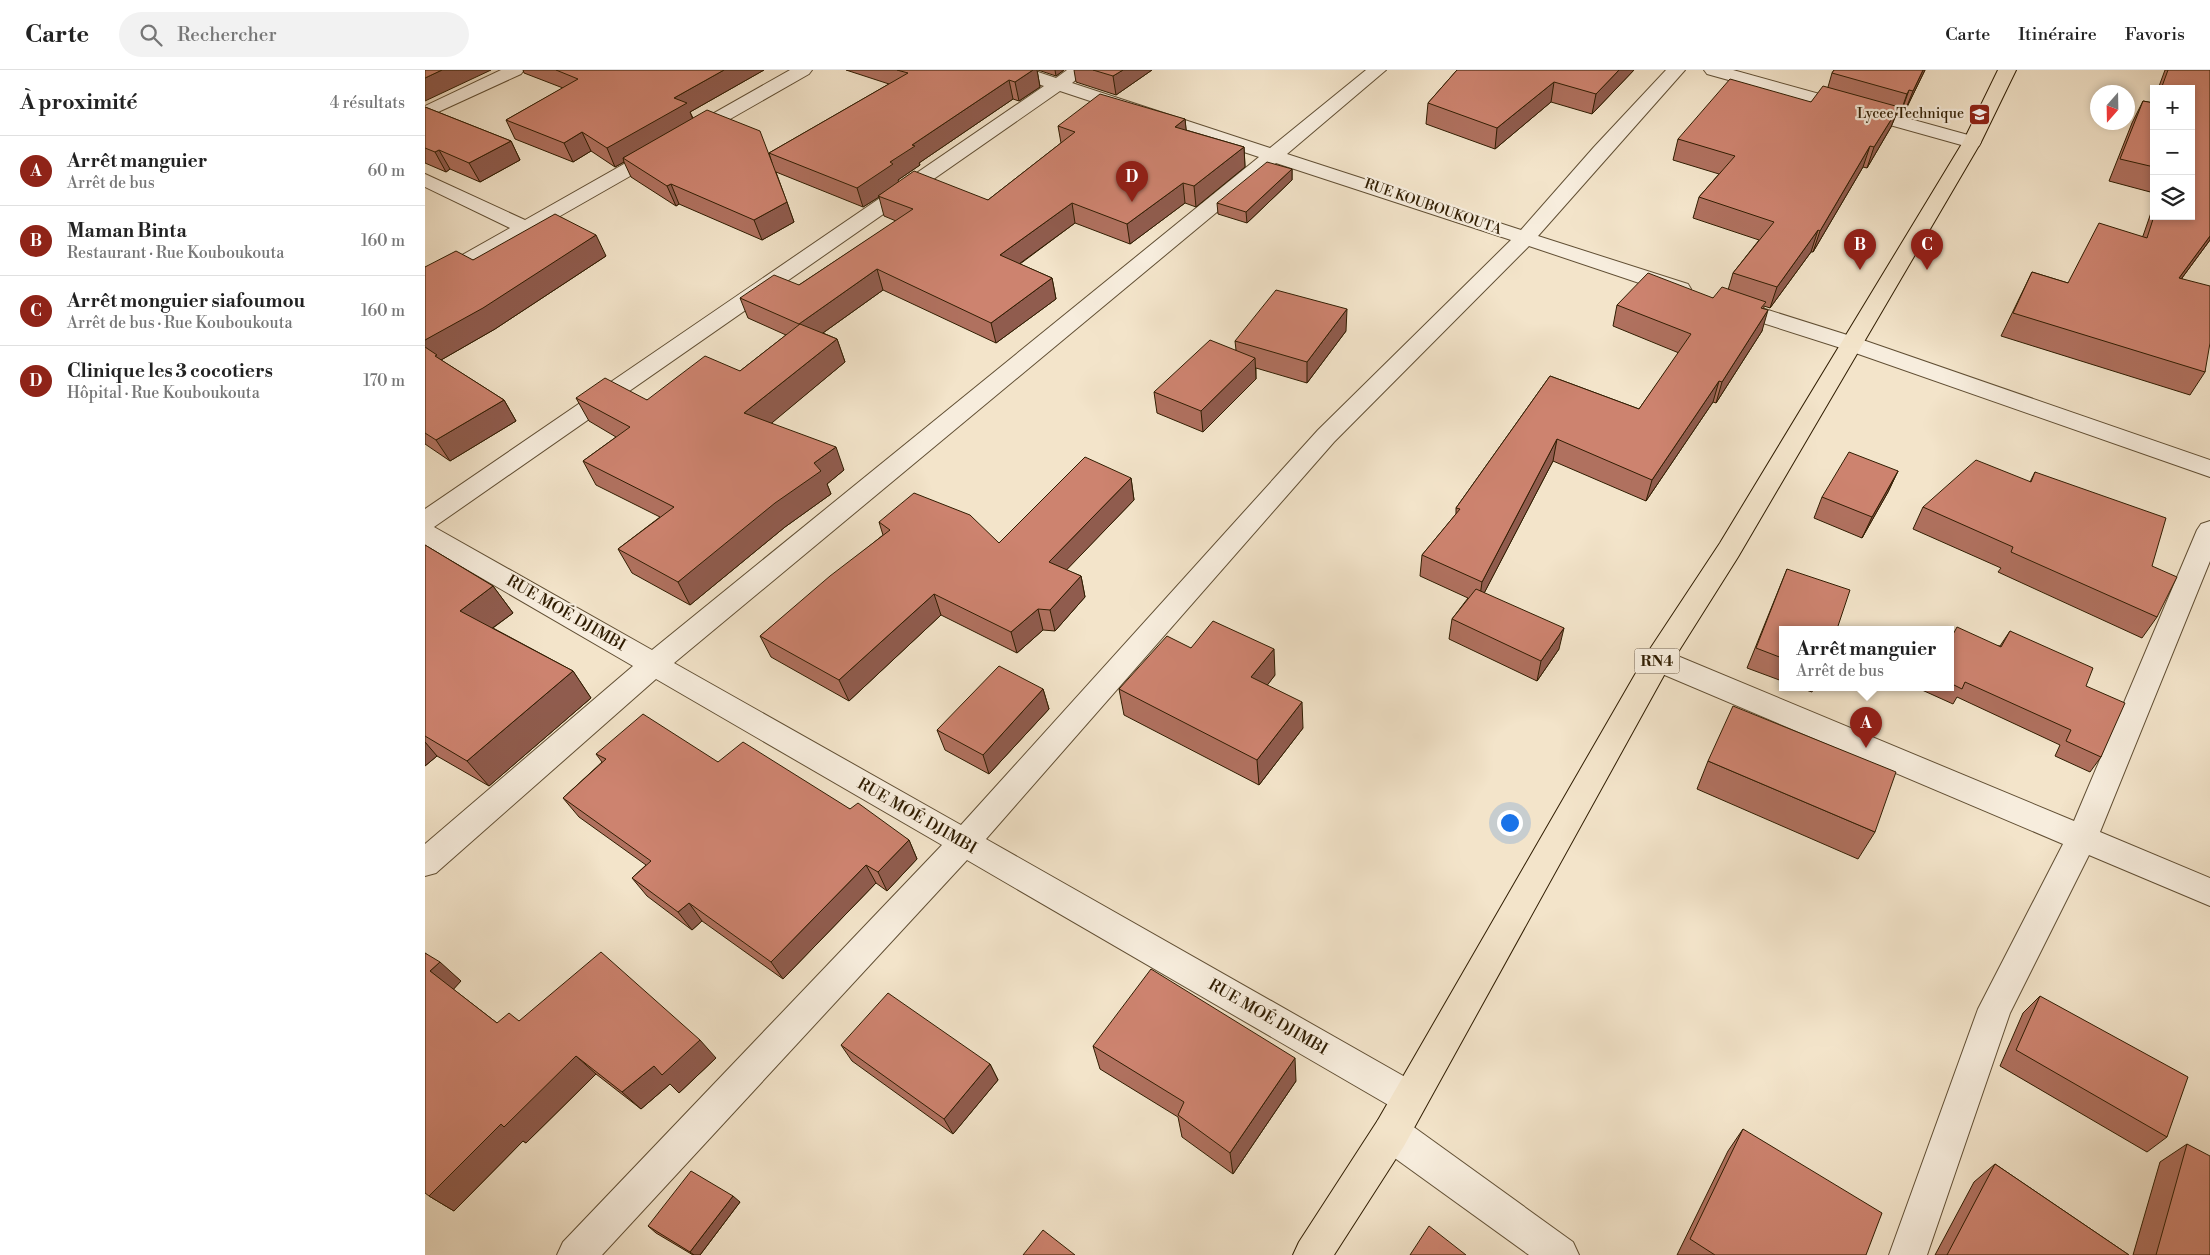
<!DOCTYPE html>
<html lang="fr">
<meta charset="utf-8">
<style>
body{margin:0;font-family:"Libre Bodoni",serif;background:#f2f2f2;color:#222}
.controls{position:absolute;right:15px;top:15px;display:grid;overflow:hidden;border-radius:0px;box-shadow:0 2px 8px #0003}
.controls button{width:45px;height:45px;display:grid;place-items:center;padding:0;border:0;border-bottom:1px solid #e0e0e0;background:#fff;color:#222;font:25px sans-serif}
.compass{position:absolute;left:1665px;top:15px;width:45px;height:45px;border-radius:50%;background:#fff;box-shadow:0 2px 8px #0003;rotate:200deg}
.you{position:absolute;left:1084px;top:752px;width:18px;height:18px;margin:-12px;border:4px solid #fff;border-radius:50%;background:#1a73e8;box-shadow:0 0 0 8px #1a73e833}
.badge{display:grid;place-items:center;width:32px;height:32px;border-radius:50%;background:#8f2418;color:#fff;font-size:16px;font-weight:700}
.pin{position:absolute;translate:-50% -41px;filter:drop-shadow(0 1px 2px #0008)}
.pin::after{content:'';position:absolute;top:26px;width:18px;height:15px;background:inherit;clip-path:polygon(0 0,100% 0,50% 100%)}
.popup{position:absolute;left:1354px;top:556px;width:175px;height:65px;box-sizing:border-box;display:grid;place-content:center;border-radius:0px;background:#fff;filter:drop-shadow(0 1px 4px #0005);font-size:16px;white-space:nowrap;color:#767676}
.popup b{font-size:19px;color:#222}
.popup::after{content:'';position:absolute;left:50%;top:100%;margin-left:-10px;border:10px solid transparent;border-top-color:#fff}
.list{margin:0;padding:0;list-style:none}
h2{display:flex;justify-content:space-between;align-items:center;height:65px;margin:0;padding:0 20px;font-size:21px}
h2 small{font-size:16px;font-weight:400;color:#767676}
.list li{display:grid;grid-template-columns:32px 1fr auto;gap:15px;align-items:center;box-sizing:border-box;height:70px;padding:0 20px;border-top:1px solid #e0e0e0}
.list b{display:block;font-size:19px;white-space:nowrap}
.list p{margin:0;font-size:16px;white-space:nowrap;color:#767676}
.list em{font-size:16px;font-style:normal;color:#767676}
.icon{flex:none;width:28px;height:28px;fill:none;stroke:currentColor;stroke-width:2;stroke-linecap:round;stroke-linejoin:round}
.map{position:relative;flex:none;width:1785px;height:1185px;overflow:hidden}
header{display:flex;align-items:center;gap:30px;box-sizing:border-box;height:70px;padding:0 25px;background:#fff;border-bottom:1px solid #e0e0e0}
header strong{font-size:24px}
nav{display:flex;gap:28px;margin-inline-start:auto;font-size:18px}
.search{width:350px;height:45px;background:#f2f2f2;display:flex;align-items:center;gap:12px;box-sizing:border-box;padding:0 18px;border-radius:28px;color:#767676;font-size:19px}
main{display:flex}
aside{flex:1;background:#fff}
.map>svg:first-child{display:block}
</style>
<header>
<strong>Carte</strong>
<div class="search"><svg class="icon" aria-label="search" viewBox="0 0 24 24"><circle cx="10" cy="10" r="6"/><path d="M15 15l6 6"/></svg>Rechercher</div>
<nav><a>Carte</a><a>Itinéraire</a><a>Favoris</a></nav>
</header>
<main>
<aside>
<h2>À proximité<small>4 résultats</small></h2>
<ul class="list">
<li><span class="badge">A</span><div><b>Arrêt manguier</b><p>Arrêt de bus</p></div><em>60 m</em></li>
<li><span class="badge">B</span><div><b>Maman Binta</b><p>Restaurant · Rue Kouboukouta</p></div><em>160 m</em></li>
<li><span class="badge">C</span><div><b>Arrêt monguier siafoumou</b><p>Arrêt de bus · Rue Kouboukouta</p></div><em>160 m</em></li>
<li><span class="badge">D</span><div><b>Clinique les 3 cocotiers</b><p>Hôpital · Rue Kouboukouta</p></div><em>170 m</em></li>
</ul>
</aside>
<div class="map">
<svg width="1785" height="1185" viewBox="0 0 1785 1185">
<rect width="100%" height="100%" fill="#f3e4ca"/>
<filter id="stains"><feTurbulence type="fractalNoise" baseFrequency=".004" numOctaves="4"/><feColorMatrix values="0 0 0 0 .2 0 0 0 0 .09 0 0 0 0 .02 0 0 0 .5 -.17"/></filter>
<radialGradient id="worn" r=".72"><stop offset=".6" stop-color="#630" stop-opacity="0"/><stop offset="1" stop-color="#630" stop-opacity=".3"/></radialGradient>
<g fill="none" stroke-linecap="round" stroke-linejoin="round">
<defs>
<g id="minor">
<polygon points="76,0 99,0 96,4 0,48 0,36"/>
<polygon points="365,0 387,0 384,4 7,219 0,221 0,206 85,158 0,117 0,104 100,150"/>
<path d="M580,0H607L631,8L642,0H663L647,13L845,78L941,0H961L862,84L1096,160L1169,77L1241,0H1260L1113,166L1263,214L1266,219L1263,224L1255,225L1247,224L1104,176L909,372L561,769L996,1016L1001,1028L996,1040L984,1045L972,1040L542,790L177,1185H132L138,1172L517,775L231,609L11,803L0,806V774L208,596L0,475V439L619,16L583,4ZM635,21L834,87L227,580L9,457ZM851,93L1086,170L893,360L536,755L249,593Z"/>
<polygon points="1279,0 1308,0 1554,68 1556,72 1554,76 1547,78 1540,76 1282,4"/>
<polygon points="1305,228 1435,269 1785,390 1785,407 1419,279 1297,240 1294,235 1297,230"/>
<polygon points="1785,451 1785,491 1675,762 1785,808 1785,836 1664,785 1585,943 1502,1185 1464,1185 1553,939 1638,774 1223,598 1219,590 1223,582 1233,579 1243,582 1649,751 1772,460 1776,454"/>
<polygon points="966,1045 979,1050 1148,1172 1154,1185 1104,1185 953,1076 948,1063 953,1050"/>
</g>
<polygon id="trunk" points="1573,0 1591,0 1556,72 1313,487 1243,598 979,1076 909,1185 868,1185 874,1172 953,1050 1223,582 1295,473 1538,72"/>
</defs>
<use href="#minor" stroke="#614f34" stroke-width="2"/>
<use href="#trunk" stroke="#301d02" stroke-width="2"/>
<use href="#minor" fill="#f7eddd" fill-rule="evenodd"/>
<use href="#trunk" fill="#f3e4ca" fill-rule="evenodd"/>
</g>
<g fill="#b0715f" stroke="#301d02">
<polygon points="98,0 339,0 265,42 268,48 347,93 344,83 464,14 421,0 612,0 615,17 594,31 588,29 494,93 495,95 473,110 473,112 563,130 636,73 633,56 760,49 761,60 819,77 820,97 771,137 760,133 705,174 650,153 595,194 627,208 631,229 571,273 458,220 398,263 412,269 420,292 346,353 419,400 402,414 406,424 360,457 265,535 207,503 193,479 235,447 171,415 158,391 191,367 164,351 151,328 222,330 315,301 361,265 323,248 315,228 374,215 471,151 459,146 454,127 438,137 351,102 369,152 337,170 254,134 251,136 206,107 199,92 190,97 166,81 148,92 90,69 81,50 138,18 99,3"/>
<polygon points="613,0 639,0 631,6"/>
<polygon points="649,0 727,0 691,25 651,12"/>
<polygon points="1032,0 1209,0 1167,44 1126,32 1070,79 1001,54 1003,33"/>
<polygon points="1409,0 1500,0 1480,41 1477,40 1475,44 1472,43 1466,57 1442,98 1438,97 1388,182 1386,182 1345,238 1339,236 1337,261 1291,333 1288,332 1221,431 1128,391 1059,523 1134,579 1112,611 1024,569 1027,549 1043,528 995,506 997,485 1031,444 1031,438 1125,306 1214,339 1254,283 1188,256 1192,235 1288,228 1303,220 1308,203 1334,170 1268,148 1274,127 1294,104 1248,90 1253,69 1386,32 1403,17 1407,3"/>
<polygon points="1740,0 1785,0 1785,170 1757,208 1780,302 1765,325 1576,266 1607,202 1643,213 1718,166 1729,134 1729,146 1766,146 1766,19 1733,19"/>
<polygon points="1718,31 1728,33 1729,31 1729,123 1684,111 1707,53"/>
<polygon points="0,37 86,71 95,90 55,112 25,99 21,102 0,93"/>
<polygon points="867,99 867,110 822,153 793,144 792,133"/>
<polygon points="181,186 70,259 16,290 79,330 91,351 25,391 0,374 0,197 48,190"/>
<polygon points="921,261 882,313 831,298 831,309 778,362 732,343 729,322 811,280 810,271"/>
<polygon points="1473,401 1463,422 1437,468 1389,448 1397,427"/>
<polygon points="1610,402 1727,496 1732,547 1717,568 1573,502 1576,498 1488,459 1498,437 1605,412"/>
<polygon points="706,408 709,430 641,500 656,506 660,527 630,561 618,560 592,583 516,545 424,631 346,587 335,566 458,465 454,452 574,473"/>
<polygon points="0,475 68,516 88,543 68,558 148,601 166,628 64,716 12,686 0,696"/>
<polygon points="1362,499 1357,559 1357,611 1322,598"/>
<polygon points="1585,561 1661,616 1676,687 1665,702 1630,686 1635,675 1532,627 1528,634 1497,620 1499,617 1525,617 1525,569 1575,576"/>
<polygon points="766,578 850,605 842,615 878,658 834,715 699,645 694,619"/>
<polygon points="1372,617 1389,617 1387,622"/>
<polygon points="618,619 624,639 564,704 520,680 512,660"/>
<polygon points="171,684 293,692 425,739 484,770 492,789 462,821 451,813 358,909 277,851 267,860 222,826 207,808 221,795 154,747 138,728 177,692"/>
<polygon points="1283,691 1450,762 1433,789 1272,719"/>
<polygon points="0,883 36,911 28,919 72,953 94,951 291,988 254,1023 245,1014 216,1039 171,1004 101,1073 98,1071 29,1141 4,1126"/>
<polygon points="1615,926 1742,1067 1722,1082 1575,996 1598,943"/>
<polygon points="416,975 565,994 573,1010 528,1064 427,991"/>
<polygon points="668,976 871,1011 808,1104 757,1067 753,1047 675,999"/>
<polygon points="1318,1059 1441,1185 1252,1185 1303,1081"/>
<polygon points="1762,1074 1785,1185 1708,1185 1735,1092"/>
<polygon points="1570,1094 1704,1185 1510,1185 1549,1112"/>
<polygon points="315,1132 275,1185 268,1185 231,1163 223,1156"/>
</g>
<g fill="#905c4e" stroke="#301d02">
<polygon points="17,0 66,0 0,31 0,8"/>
<polygon points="299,0 339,0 265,42 269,52 198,88 199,92 190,97 182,78 249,28"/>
<polygon points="608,0 612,0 615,17 594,31 590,12"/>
<polygon points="630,0 639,0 631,6"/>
<polygon points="698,0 727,0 691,25 688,6"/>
<polygon points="1194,0 1209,0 1167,44 1171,24"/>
<polygon points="1498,0 1500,0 1480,41 1488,21"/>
<polygon points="584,10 588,29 494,93 495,95 473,110 474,113 453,126 454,127 438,137 432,118 487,75"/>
<polygon points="1129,12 1126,32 1070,79 1072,58"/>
<polygon points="1484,20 1477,40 1475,44 1482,24"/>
<polygon points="1474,37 1466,57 1442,98 1449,77"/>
<polygon points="760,49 762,68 750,57"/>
<polygon points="157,62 166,81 148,92 139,73"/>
<polygon points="86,71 95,90 55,112 44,93"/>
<polygon points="1445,76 1438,97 1388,182 1395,161"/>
<polygon points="819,77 820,97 771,137 769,116"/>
<polygon points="14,80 25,99 21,102 10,82"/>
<polygon points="867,99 867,110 822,153 821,142"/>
<polygon points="758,113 760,133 705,174 702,154"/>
<polygon points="246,114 254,134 251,136 242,116"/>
<polygon points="362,132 369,152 337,170 329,150"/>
<polygon points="647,133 650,153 579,205 575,185"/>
<polygon points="1393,160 1386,182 1345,238 1352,217"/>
<polygon points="171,165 181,186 70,259 16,290 0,283 0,270"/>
<polygon points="1785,166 1785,170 1740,231 1754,208"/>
<polygon points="452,199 458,220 381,275 374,254"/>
<polygon points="627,208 631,229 571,273 566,253"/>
<polygon points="922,239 921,261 882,313 882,292"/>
<polygon points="1343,240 1337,261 1291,333 1297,312"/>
<polygon points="412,269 420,292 330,367 319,343"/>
<polygon points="830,288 831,309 778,362 776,341"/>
<polygon points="1294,311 1288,332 1221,431 1227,410"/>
<polygon points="79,330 91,351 25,391 11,370"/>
<polygon points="1132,369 1128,391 1054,533 1057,512"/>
<polygon points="411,377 419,400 402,414 406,424 360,457 265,535 253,512 389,393"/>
<polygon points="1473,401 1463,422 1437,468 1447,447"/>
<polygon points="706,408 709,430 629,513 624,492"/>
<polygon points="656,506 660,527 630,561 625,540"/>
<polygon points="68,516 88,543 55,567 35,541"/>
<polygon points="509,524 516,545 424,631 414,610"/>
<polygon points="613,539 618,560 592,583 586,562"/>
<polygon points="1139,558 1134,579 1112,611 1116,591"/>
<polygon points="849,579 850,605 828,634 826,607"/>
<polygon points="148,601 166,628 64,716 42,691"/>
<polygon points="618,619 624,639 564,704 558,685"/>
<polygon points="877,632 878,658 834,715 832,690"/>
<polygon points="0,672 12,686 0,696"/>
<polygon points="484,770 492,789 462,821 453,802"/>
<polygon points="441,795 451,813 358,909 346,892"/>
<polygon points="264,833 277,851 267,860 253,842"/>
<polygon points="15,892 36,911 27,921 5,901"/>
<polygon points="275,970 291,988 254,1023 245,1014 216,1039 197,1022 229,996"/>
<polygon points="151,986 171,1004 101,1073 98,1071 29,1141 4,1126 76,1054"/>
<polygon points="870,988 871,1011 808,1104 805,1083"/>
<polygon points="565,994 573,1010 528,1064 519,1049"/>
<polygon points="308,1126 315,1132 275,1185 269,1185 265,1182"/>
</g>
<g fill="#cd836f" stroke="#301d02">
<polygon points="0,0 17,0 0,8"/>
<polygon points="131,0 299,0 249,28 262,33 182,78 157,62 139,73 81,50 153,9"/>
<polygon points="472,0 608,0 590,12 584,10 487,75 490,76 465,92 468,94 432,118 344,83 483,3"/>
<polygon points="668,0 698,0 688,6"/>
<polygon points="1032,0 1194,0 1171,24 1129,12 1072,58 1003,33"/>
<polygon points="1409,0 1498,0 1488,21 1484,20 1482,24 1407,3"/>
<polygon points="1743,0 1785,0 1785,166 1754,208 1785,216 1785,273 1780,302 1588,243 1607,202 1643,213 1674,153 1722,168 1729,146 1766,146 1766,19 1736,19"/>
<polygon points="1305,9 1386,32 1398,16 1474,37 1449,77 1445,76 1395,161 1393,160 1352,217 1308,203 1349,152 1274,127 1310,86 1253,69"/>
<polygon points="675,24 760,49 750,57 819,77 769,116 758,113 702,154 647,133 575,185 627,208 566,253 452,199 374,254 315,228 349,205 374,215 488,139 453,126 489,101 563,130 650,62 633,56"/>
<polygon points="1718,31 1729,33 1729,97 1695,89"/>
<polygon points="0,37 86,71 44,93 14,80 10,82 0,78"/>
<polygon points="282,40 335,61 362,132 329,150 246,114 242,116 198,88"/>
<polygon points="842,92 867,99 821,142 792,133"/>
<polygon points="130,144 171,165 58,238 0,270 0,197 31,181 48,190"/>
<polygon points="1223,203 1288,228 1297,217 1341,232 1336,238 1343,240 1297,312 1294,311 1227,410 1132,369 1057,512 997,485 1035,439 1031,438 1125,306 1214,339 1266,264 1192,235"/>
<polygon points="851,220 922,239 882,292 810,271"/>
<polygon points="375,254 412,269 319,343 411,377 389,393 396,401 350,433 253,512 193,479 249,437 158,391 205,357 151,328 180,308 222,330 280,286 315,301"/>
<polygon points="785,270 830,288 776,341 729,322"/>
<polygon points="0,277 12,285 10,286 79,330 11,370 0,363"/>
<polygon points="1424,382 1473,401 1447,447 1397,427"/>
<polygon points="660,387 706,408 624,492 656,506 625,540 613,539 586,562 509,524 414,610 335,566 405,506 465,460 454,452 489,423 545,445 574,473"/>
<polygon points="1551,390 1606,412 1610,402 1741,448 1727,496 1752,507 1732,547 1586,482 1588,477 1498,437"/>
<polygon points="0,475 68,516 35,541 148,601 42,691 0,666"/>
<polygon points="1362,499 1425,520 1412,559 1357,559 1357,588 1331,578"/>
<polygon points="1051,519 1139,558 1116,591 1027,549"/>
<polygon points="788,551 849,579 826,607 877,632 832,690 694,619 742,566 766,578"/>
<polygon points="1532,557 1576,577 1585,561 1668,598 1661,616 1700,633 1676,687 1641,671 1646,660 1540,612 1537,619 1525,613 1525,570"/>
<polygon points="574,596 618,619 558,685 512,660"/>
<polygon points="1308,636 1471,702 1450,762 1283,691"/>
<polygon points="218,644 293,692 318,672 425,739 433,733 484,770 453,802 441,795 346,892 264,833 253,842 207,808 226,791 138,728 181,689 171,684"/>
<polygon points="176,882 275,970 237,1005 229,996 197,1022 151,986 79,1057 76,1054 4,1126 0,1123 0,883 15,892 5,901 72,953 84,943 94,951"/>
<polygon points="726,899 870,988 805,1083 753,1045 759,1032 668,976"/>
<polygon points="463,923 565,994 519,1049 416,975"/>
<polygon points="1615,926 1763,1007 1742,1067 1591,980"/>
<polygon points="1318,1059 1457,1143 1441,1185 1290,1185 1265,1169"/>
<polygon points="1762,1074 1785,1086 1785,1185 1731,1185"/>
<polygon points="1570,1094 1704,1185 1522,1185"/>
<polygon points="266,1101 308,1126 265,1182 223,1156"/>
<polygon points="1004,1156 1041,1185 985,1185"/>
<polygon points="618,1160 650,1185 598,1185"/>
</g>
<defs>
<symbol id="school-square" viewBox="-11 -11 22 22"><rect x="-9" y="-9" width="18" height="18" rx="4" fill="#8f2418" stroke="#f7eddd"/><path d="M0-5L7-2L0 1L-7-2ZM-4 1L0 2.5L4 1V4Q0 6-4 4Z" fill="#fff"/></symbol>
</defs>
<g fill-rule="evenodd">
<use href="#school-square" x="1542" y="32" width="25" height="25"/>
</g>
<g text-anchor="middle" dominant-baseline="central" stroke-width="4.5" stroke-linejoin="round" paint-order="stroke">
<g font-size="14" fill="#301d02" stroke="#f7eddd" text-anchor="end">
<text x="1539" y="44">Lycee Technique</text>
</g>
<g font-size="14" fill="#301d02" stroke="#f7eddd">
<text transform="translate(1008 137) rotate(19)">RUE KOUBOUKOUTA</text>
</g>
<rect fill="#f7eddd" stroke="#6c5b44" stroke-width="1" x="1209.5" y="578.5" width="45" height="25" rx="4"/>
<g font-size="15" font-weight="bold" fill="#301d02">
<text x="1232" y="591">RN4</text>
</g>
<g font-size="16" fill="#301d02" stroke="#f7eddd">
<text transform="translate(141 543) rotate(30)">RUE MOÉ DJIMBI</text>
<text transform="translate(492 746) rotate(30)">RUE MOÉ DJIMBI</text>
<text transform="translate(843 947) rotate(30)">RUE MOÉ DJIMBI</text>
</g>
</g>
<rect width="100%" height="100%" filter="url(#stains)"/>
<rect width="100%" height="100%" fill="url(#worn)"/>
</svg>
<div class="controls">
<button>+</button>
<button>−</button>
<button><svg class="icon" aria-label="layers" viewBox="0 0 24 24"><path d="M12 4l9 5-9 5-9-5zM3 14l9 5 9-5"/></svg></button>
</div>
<svg class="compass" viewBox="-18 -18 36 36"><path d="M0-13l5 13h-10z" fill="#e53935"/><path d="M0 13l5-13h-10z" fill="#767676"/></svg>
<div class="you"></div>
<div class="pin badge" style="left:1441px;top:678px">A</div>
<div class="popup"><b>Arrêt manguier</b>Arrêt de bus</div>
<div class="pin badge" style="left:1435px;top:200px">B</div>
<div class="pin badge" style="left:1502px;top:200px">C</div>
<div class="pin badge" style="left:707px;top:132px">D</div>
</div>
</main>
